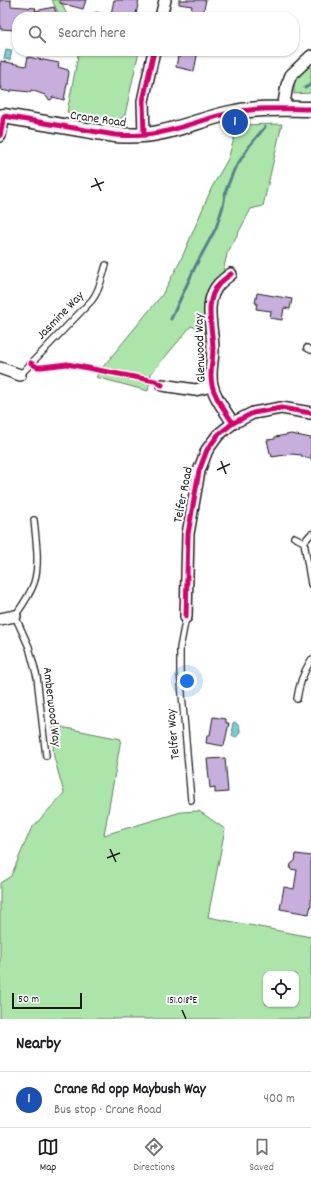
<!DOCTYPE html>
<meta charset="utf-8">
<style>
body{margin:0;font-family:Dekko,sans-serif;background:#f6f6f6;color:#202124}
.controls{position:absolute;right:12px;bottom:12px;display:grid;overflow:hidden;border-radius:8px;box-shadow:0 1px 3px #0004}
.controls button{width:36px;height:36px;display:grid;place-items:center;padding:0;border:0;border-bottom:1px solid #e0e0e0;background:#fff;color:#202124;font:20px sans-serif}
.scale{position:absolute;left:12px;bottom:10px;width:70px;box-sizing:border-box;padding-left:4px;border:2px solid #1c1c1c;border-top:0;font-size:11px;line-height:14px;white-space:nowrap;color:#1c1c1c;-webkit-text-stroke:3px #fff;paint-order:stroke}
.you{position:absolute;left:187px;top:681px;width:14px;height:14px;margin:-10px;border:3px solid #fff;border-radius:50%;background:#1a73e8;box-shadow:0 0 0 6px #1a73e833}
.badge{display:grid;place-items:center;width:26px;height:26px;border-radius:50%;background:#1c1c1c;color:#fff;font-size:13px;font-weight:700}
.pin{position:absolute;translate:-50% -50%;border:2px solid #fff;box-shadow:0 1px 4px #0006}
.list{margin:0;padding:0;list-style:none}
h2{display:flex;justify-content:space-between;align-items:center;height:52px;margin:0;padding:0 16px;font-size:17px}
h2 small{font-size:13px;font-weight:400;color:#757577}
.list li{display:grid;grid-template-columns:26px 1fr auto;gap:12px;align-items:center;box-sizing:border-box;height:56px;padding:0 16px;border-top:1px solid #e0e0e0}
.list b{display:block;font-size:15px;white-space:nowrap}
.list p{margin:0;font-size:13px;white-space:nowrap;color:#757577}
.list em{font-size:13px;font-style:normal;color:#757577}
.icon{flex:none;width:22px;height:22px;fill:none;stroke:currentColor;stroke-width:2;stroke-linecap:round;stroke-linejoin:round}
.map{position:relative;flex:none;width:311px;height:1019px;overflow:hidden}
.search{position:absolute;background:#fff;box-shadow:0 1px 3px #0004;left:12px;right:12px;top:12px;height:44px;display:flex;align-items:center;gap:10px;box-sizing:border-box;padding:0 14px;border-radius:16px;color:#757577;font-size:15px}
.sheet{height:108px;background:#fff}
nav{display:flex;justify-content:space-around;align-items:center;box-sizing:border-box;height:56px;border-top:1px solid #e0e0e0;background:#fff;font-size:11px;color:#757577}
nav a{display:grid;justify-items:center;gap:2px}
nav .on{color:#1c1c1c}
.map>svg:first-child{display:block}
</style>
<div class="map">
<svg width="311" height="1019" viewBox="0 0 311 1019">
<rect width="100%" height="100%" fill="#fff"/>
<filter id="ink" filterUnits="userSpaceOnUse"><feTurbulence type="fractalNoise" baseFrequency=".025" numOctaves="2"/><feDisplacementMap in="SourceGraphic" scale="8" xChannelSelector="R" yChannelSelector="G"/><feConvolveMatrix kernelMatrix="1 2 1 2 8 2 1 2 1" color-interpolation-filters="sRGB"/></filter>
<g filter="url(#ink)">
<g fill="#abe5aa" stroke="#648063" fill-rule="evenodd">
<polygon points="52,0 60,0 68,17 60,17"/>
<polygon points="96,12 116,17 87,17"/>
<polygon points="76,51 139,51 125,115 116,122 67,112 78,56"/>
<polygon points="311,61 311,93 294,94 294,77"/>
<polygon points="282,124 263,206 251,209 227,254 223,272 210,288 204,302 207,331 191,326 151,374 148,391 96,377 102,368 162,295 180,262 212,187 228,159 238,125"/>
<path d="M51,725L121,739L104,835L181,812L199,811L225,829L208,917L311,937V1019H0V883L11,876L31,829L64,793L54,757ZM266,974H296V1004H266Z"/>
</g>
<g fill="#7acbd0" stroke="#548588">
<polygon points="6,49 12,50 10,60 4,59"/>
<path d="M235,722C241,727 242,733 236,737H233L232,735L233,732L232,728L233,723Z"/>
</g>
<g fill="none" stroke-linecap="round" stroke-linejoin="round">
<g stroke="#548588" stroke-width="3">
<polyline points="305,88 311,84"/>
<polyline points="171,319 196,265 216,228 223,206 226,190 234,170 250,145 265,127"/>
</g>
</g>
<g fill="#c8aedc" stroke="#1c1c1c">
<polygon points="0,0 11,0 11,6 36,8 35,11 54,7 58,17 17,17 17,30 0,29"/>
<polygon points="60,0 86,0 83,9 60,3"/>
<polygon points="114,0 139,0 136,14 135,14 134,17 122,17 111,14"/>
<polygon points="179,0 206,0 202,17 190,17 192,6 179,4"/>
<polygon points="182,51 198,51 194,71 176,67 178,56 181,57"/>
<polygon points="28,57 59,63 58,67 68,70 69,73 64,100 53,97 51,100 48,99 45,95 31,90 30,92 11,90 11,92 1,90 2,87 0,87 0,67 1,61 26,66"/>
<polygon points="257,293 292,299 290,309 284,308 282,320 270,318 271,311 256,309 257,303 255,303"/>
<polygon points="291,434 311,438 311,459 302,457 302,455 291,454 272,457 271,453 270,453 267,440 275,439 275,437"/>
<polygon points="213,717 226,719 226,723 229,723 224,746 206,743 207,735 210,735"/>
<polygon points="225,758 228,792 215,793 215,787 210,788 207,759"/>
<polygon points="296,854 311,856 311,905 309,914 280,909 284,887 294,889 297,870 290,869 291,864 295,861"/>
</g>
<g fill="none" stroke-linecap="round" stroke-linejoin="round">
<defs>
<g id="service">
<polyline points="307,348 311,350"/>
<path d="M20,375L92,300C100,290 102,277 106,265"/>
<path d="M34,520C36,540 40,564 34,583C30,595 22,606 15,616L29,647L37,677L46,756"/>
<polyline points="294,537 304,542 311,584"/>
<polyline points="304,542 311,534"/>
<polyline points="186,617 180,648 180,671 191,800"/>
<path d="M297,699C299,684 303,673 311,660"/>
</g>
<g id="minor">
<polyline points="161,17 165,0"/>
<polyline points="283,109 287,85 291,75 311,56"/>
<polyline points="0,115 4,116 0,136"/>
<polyline points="144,134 143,101 154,51"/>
<path d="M231,274C227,277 223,280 219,284C203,302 213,328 213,349C213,361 209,373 212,385C215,399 226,412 233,423"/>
<polyline points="0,368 20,375"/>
<polyline points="162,385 195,390 212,386"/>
<polyline points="186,617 188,534 199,471 207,450 218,435 233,423 253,413 281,408 311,413"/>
<polyline points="0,619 15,616"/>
</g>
<path id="tertiary" d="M4,116L115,135C129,136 144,136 158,133C184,128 208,117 235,112C259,107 286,109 311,109"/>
</defs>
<use href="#service" stroke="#1c1c1c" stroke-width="8"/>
<use href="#minor" stroke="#1c1c1c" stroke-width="14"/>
<use href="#tertiary" stroke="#1c1c1c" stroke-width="17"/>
<use href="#service" stroke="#fff" stroke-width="5.5"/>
<use href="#minor" stroke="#fff" stroke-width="11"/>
<use href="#tertiary" stroke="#fff" stroke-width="14"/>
<defs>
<g id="cycleway">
<polyline points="144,134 143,101 154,51"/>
<path d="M0,136L4,116L115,135C129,136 144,136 158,133C184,128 208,117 235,112C259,107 286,109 311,109"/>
<path d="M231,274C227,277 223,280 219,284C203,302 213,328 213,349C213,361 209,373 212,385C215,399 226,412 233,423"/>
<polyline points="31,363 37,367 42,367 67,364 155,381 162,385"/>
<polyline points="186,617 188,534 199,471 207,450 218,435 233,423 253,413 281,408 311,413"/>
</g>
</defs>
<use href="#cycleway" stroke="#fff" stroke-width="8"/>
<use href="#cycleway" stroke="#d6006c" stroke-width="5"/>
</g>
</g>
<path fill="none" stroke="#1c1c1c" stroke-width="1.5" d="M95,178L101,191M91,187L104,182M221,461L226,474M217,470L230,464M110,849L116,862M107,858L120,853M182,1010L186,1019"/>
<g text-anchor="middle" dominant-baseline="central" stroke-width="4" stroke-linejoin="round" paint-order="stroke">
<g font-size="13" fill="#1c1c1c" stroke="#fff">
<text transform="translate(98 120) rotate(8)">Crane Road</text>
<text transform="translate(61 316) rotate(-46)">Jasmine Way</text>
<text transform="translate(201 348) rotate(-92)">Glenwood Way</text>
<text transform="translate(184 495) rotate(-79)">Telfer Road</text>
<text transform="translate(51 707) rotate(83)">Amberwood Way</text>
<text transform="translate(174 734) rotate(-95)">Telfer Way</text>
</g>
</g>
<g font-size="10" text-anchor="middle" fill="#1c1c1c" stroke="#fff" stroke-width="4" stroke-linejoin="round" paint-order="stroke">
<text x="182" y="1003">151.018°E</text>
</g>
</svg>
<div class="controls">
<button><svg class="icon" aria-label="locate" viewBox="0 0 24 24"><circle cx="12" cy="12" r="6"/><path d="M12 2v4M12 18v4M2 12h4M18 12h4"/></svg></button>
</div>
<div class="scale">50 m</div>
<div class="you"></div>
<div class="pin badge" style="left:235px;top:122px;background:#1a4fb4">1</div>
<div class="search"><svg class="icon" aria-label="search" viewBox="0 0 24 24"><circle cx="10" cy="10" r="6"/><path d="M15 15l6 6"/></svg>Search here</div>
</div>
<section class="sheet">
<h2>Nearby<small></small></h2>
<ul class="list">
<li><span class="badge" style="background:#1a4fb4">1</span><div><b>Crane Rd opp Maybush Way</b><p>Bus stop · Crane Road</p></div><em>400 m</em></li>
</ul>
</section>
<nav>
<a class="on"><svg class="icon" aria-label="map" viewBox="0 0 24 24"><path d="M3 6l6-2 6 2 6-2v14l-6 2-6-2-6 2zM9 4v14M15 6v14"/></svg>Map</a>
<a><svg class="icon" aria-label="directions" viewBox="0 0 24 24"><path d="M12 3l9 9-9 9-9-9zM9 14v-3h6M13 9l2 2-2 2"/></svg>Directions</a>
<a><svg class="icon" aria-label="saved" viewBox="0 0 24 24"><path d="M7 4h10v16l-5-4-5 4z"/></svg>Saved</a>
</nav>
